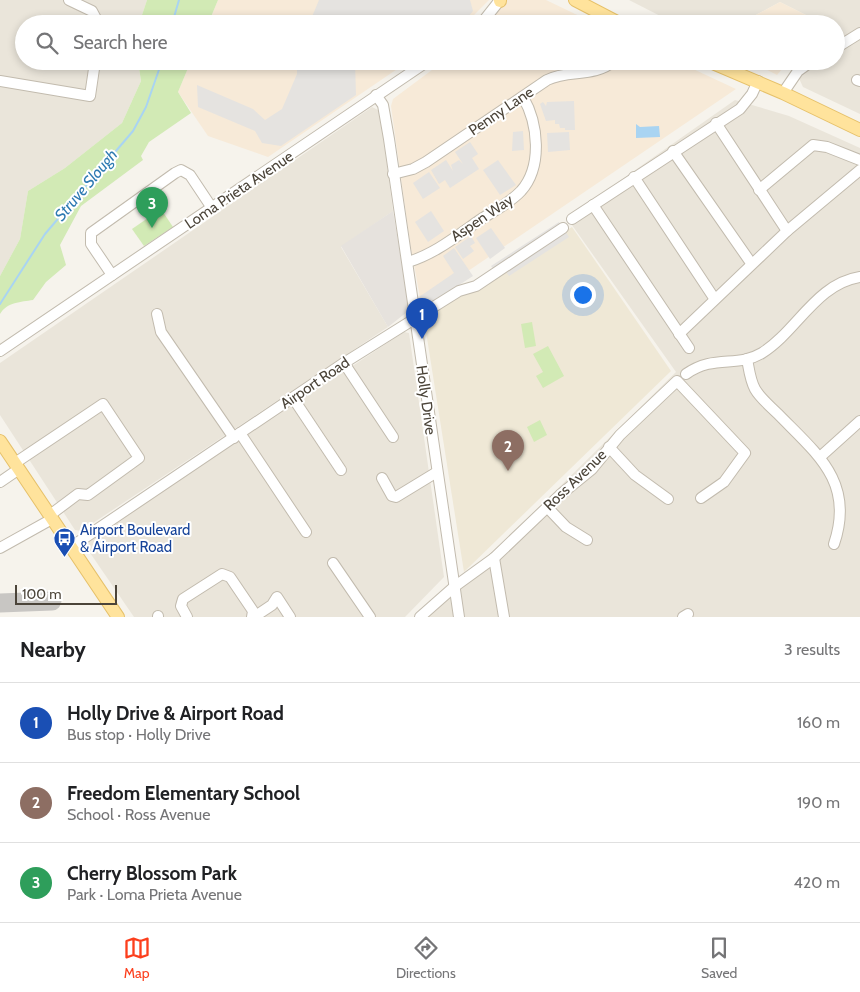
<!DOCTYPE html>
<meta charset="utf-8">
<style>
body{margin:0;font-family:Cabin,sans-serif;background:#f2f2f2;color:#202124}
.scale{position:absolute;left:15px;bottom:12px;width:102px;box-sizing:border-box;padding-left:5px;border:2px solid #4b4439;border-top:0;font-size:14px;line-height:18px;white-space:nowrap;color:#4b4439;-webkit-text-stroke:4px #fff;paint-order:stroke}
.you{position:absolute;left:582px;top:294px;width:18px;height:18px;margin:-12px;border:4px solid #fff;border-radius:50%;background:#1a73e8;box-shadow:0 0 0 8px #1a73e833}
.badge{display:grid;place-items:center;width:32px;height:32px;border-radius:50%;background:#fc3f1d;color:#fff;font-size:16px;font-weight:700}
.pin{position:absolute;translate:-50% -41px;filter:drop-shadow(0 1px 2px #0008)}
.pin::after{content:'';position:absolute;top:26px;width:18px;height:15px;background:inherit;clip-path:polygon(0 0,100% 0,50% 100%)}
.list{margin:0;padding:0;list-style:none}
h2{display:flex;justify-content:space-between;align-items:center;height:65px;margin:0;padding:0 20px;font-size:21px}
h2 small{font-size:16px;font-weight:400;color:#757577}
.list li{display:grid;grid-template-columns:32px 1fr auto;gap:15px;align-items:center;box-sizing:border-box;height:80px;padding:0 20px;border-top:1px solid #e0e0e0}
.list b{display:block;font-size:19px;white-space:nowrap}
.list p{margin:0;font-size:16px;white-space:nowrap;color:#757577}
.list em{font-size:16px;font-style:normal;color:#757577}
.icon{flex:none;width:28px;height:28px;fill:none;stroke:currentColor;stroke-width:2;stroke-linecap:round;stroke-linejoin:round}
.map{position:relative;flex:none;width:860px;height:617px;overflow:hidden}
.search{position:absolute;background:#fff;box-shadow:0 2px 8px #0003;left:15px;right:15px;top:15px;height:55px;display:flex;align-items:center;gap:12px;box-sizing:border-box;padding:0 18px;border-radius:28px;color:#757577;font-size:19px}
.sheet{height:305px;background:#fff}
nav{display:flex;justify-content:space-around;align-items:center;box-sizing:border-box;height:70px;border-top:1px solid #e0e0e0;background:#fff;font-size:14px;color:#757577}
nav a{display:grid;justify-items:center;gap:2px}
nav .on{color:#fc3f1d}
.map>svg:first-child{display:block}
</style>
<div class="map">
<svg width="860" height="617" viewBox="0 0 860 617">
<rect width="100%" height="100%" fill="#f6f3ec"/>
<g fill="#eae5da">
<polygon points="0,0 147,0 139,24 24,24 24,61 138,61 141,81 122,123 65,168 28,191 20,239 0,276"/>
<polygon points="629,0 860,0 860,114 803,87 791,61 836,61 836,24 824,24 780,2 739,24 676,24"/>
<polygon points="735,100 789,116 860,148 860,617 423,617 453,592 676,372 567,218"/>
<polygon points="372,107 380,111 393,211 341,247 388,327 81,531 75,530 0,415 0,363"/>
<polygon points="404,332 409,333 444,577 405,617 134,617 86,547 91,538"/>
</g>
<g fill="#f7ead8">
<polygon points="218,0 489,0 465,24 208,24"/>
<polygon points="505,0 546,0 596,24 486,24"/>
<polygon points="780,2 824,24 739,24"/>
<polygon points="191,61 409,61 268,157 208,136 178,92"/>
<polygon points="444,61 676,61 736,89 421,303 410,243 391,106 393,99"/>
<polygon points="750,61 789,61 777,75"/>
</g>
<polygon fill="#e6e2dd" points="393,211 409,306 407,312 388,327 341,246"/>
<polygon fill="#efe8d6" points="572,227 671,371 464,572 424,319"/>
<g fill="#d2eab5">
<polygon points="147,0 218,0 208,24 139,24"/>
<path d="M138,61H191L178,92L191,113L149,142L141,156L143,160L81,206L60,245L66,265L46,282L33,300C21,302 7,302 0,314V276L20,239L28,191L65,168L122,123L141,81Z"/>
<polygon points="161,209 173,227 144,246 132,229"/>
<polygon points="532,322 536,346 525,348 521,324"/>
<polygon points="548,346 564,376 543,388 536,376 543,372 533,354"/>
<polygon points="540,420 547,435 534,442 527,427"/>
</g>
<g fill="#e5e3e0">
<polygon points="319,0 470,0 473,11 462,24 309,24"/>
<polygon points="297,61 355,61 356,95 281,146 262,143 255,131 198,107 197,85 253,109 265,120 282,109 297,74"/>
<polygon points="574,101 575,130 565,130 565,128 560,128 559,124 555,124 555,120 546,121 540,104 543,102 546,106 547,102"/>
<polygon points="523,131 524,150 512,151 513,132"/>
<polygon points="569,132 570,150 548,152 547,133"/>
<polygon points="470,142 478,154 472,158 479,169 450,188 445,180 439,184 431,170 446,160 453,171 451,165 459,160 463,164 455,152"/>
<polygon points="498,160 516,185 500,195 483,170"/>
<polygon points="429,172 440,188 423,199 413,183"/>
<polygon points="431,211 444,231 428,242 415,222"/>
<polygon points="559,222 569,237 509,276 506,272 499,277 491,266"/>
<polygon points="491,228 505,248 490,259 476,238"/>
<polygon points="471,236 475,243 470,246 474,251 463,259 455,247"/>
<polygon points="454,248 473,276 425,307 419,297 454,273 443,256"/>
</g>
<polygon fill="#a9d4f2" points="636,124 640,127 659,126 660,137 636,138"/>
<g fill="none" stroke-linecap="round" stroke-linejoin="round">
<g stroke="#a9d4f2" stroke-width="2">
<polyline points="172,24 179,0"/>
<polyline points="0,304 45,234 133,131 146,107 162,61"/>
</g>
<polyline stroke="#c8c6c3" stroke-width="19" points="0,603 52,601"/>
<defs>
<g id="minor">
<polyline points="69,0 92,11 99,24"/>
<polyline points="481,24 500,0"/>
<polyline points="836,48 860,33"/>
<polyline points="857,80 860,81"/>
<polyline points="0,81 90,96 95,62"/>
<polyline points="783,93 798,71 812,61"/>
<polyline points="376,95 383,105 389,139 459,617"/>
<polyline points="716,123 787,231"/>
<polyline points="673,151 751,263"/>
<path d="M393,174L413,169L426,162L547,80C569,69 594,78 614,61"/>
<polyline points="634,177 714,298"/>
<polyline points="759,190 813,145 827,147 860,160"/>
<polyline points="593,205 689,348"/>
<polyline points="572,219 740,109 752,94 758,81"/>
<path d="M408,262C434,254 454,238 477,222C491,212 509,204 521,191C543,166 538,123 523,97"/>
<polyline points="112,275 91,244 91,233 175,173 181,170 190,175 212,208"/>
<polyline points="157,314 161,332 234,438"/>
<polyline points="679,334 787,231 860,170"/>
<polyline points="0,351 428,61"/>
<path d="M747,359C749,369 750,380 755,389C760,398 770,406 778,414C817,454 855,482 834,544"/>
<polyline points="344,363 393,437"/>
<path d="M686,374C714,354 737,368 762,353C797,331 816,284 860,277"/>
<polyline points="293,398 341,470"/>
<polyline points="240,433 306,532"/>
<polyline points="609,447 635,475 668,499"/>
<polyline points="820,457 860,421"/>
<polyline points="15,463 103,404 139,458 88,495 78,494 50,515"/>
<polyline points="382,478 392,496 396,497 437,472"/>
<polyline points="0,482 19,469"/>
<polyline points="547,507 566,527 587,540"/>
<polyline points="71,547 344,363 459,291 476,286 563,228"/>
<polyline points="0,548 52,519"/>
<polyline points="494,558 560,495 592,469 620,435 677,381 745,453 724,482 701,498"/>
<polyline points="333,563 370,617"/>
<polyline points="158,616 158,617"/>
<polyline points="187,617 181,606 183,599 222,574 230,577 253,611 252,617"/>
<polyline points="254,617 272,605 277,597 290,617"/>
<polyline points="420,617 454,587 494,558 504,617"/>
<polyline points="683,617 688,614"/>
</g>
<g id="major">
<polyline points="500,0 500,1"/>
<polyline points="575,0 621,24"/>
<polyline points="708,61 783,93 860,130"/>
<polyline points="0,441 118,617"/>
</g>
</defs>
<use href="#minor" stroke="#c2bbae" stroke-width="12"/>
<use href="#major" stroke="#e6c16a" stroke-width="14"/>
<use href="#minor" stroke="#fff" stroke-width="10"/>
<use href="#major" stroke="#ffe39c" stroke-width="12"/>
</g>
<defs>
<symbol id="bus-pin" viewBox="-11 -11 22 30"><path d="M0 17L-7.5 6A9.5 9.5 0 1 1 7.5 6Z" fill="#1a4fb4" stroke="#fff"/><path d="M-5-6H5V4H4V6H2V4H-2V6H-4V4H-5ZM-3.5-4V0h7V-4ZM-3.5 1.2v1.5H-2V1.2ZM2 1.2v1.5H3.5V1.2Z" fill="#fff"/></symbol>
</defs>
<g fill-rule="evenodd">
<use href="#bus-pin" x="52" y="526" width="25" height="34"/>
</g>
<g text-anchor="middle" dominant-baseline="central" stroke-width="4" stroke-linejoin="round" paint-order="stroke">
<g font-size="15" fill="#4b4439" stroke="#fff">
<text transform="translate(501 111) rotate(-34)">Penny Lane</text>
<text transform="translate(239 190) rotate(-34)">Loma Prieta Avenue</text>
<text transform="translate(482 218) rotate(-34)">Aspen Way</text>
<text transform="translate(315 383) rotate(-34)">Airport Road</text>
<text transform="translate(426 400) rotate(82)">Holly Drive</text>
<text transform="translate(575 480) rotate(-44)">Ross Avenue</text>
</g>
<g font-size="15" fill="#164399" stroke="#fff" text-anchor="start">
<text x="80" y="530">Airport Boulevard<tspan x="80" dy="17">&amp; Airport Road</tspan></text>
</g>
<g font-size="16" font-style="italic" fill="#2e7ab2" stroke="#fff">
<text transform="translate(86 185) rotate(-50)">Struve Slough</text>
</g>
</g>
</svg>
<div class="scale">100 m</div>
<div class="you"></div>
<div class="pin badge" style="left:422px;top:339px;background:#1a4fb4">1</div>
<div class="pin badge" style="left:508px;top:471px;background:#8d6e63">2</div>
<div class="pin badge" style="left:152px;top:228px;background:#2e9e5b">3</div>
<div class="search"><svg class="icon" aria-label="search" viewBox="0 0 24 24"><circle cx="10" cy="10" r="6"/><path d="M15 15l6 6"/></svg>Search here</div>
</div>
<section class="sheet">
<h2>Nearby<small>3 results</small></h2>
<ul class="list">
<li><span class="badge" style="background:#1a4fb4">1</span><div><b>Holly Drive &amp; Airport Road</b><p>Bus stop · Holly Drive</p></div><em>160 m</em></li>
<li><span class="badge" style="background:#8d6e63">2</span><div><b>Freedom Elementary School</b><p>School · Ross Avenue</p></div><em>190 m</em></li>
<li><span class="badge" style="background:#2e9e5b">3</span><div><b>Cherry Blossom Park</b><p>Park · Loma Prieta Avenue</p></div><em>420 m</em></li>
</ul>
</section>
<nav>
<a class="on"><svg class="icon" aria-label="map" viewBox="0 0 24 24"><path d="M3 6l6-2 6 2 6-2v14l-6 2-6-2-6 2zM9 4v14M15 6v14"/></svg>Map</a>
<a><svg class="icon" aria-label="directions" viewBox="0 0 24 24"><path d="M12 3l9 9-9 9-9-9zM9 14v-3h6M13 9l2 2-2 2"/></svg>Directions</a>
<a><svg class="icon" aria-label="saved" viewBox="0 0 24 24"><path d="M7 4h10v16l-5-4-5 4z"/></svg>Saved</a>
</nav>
